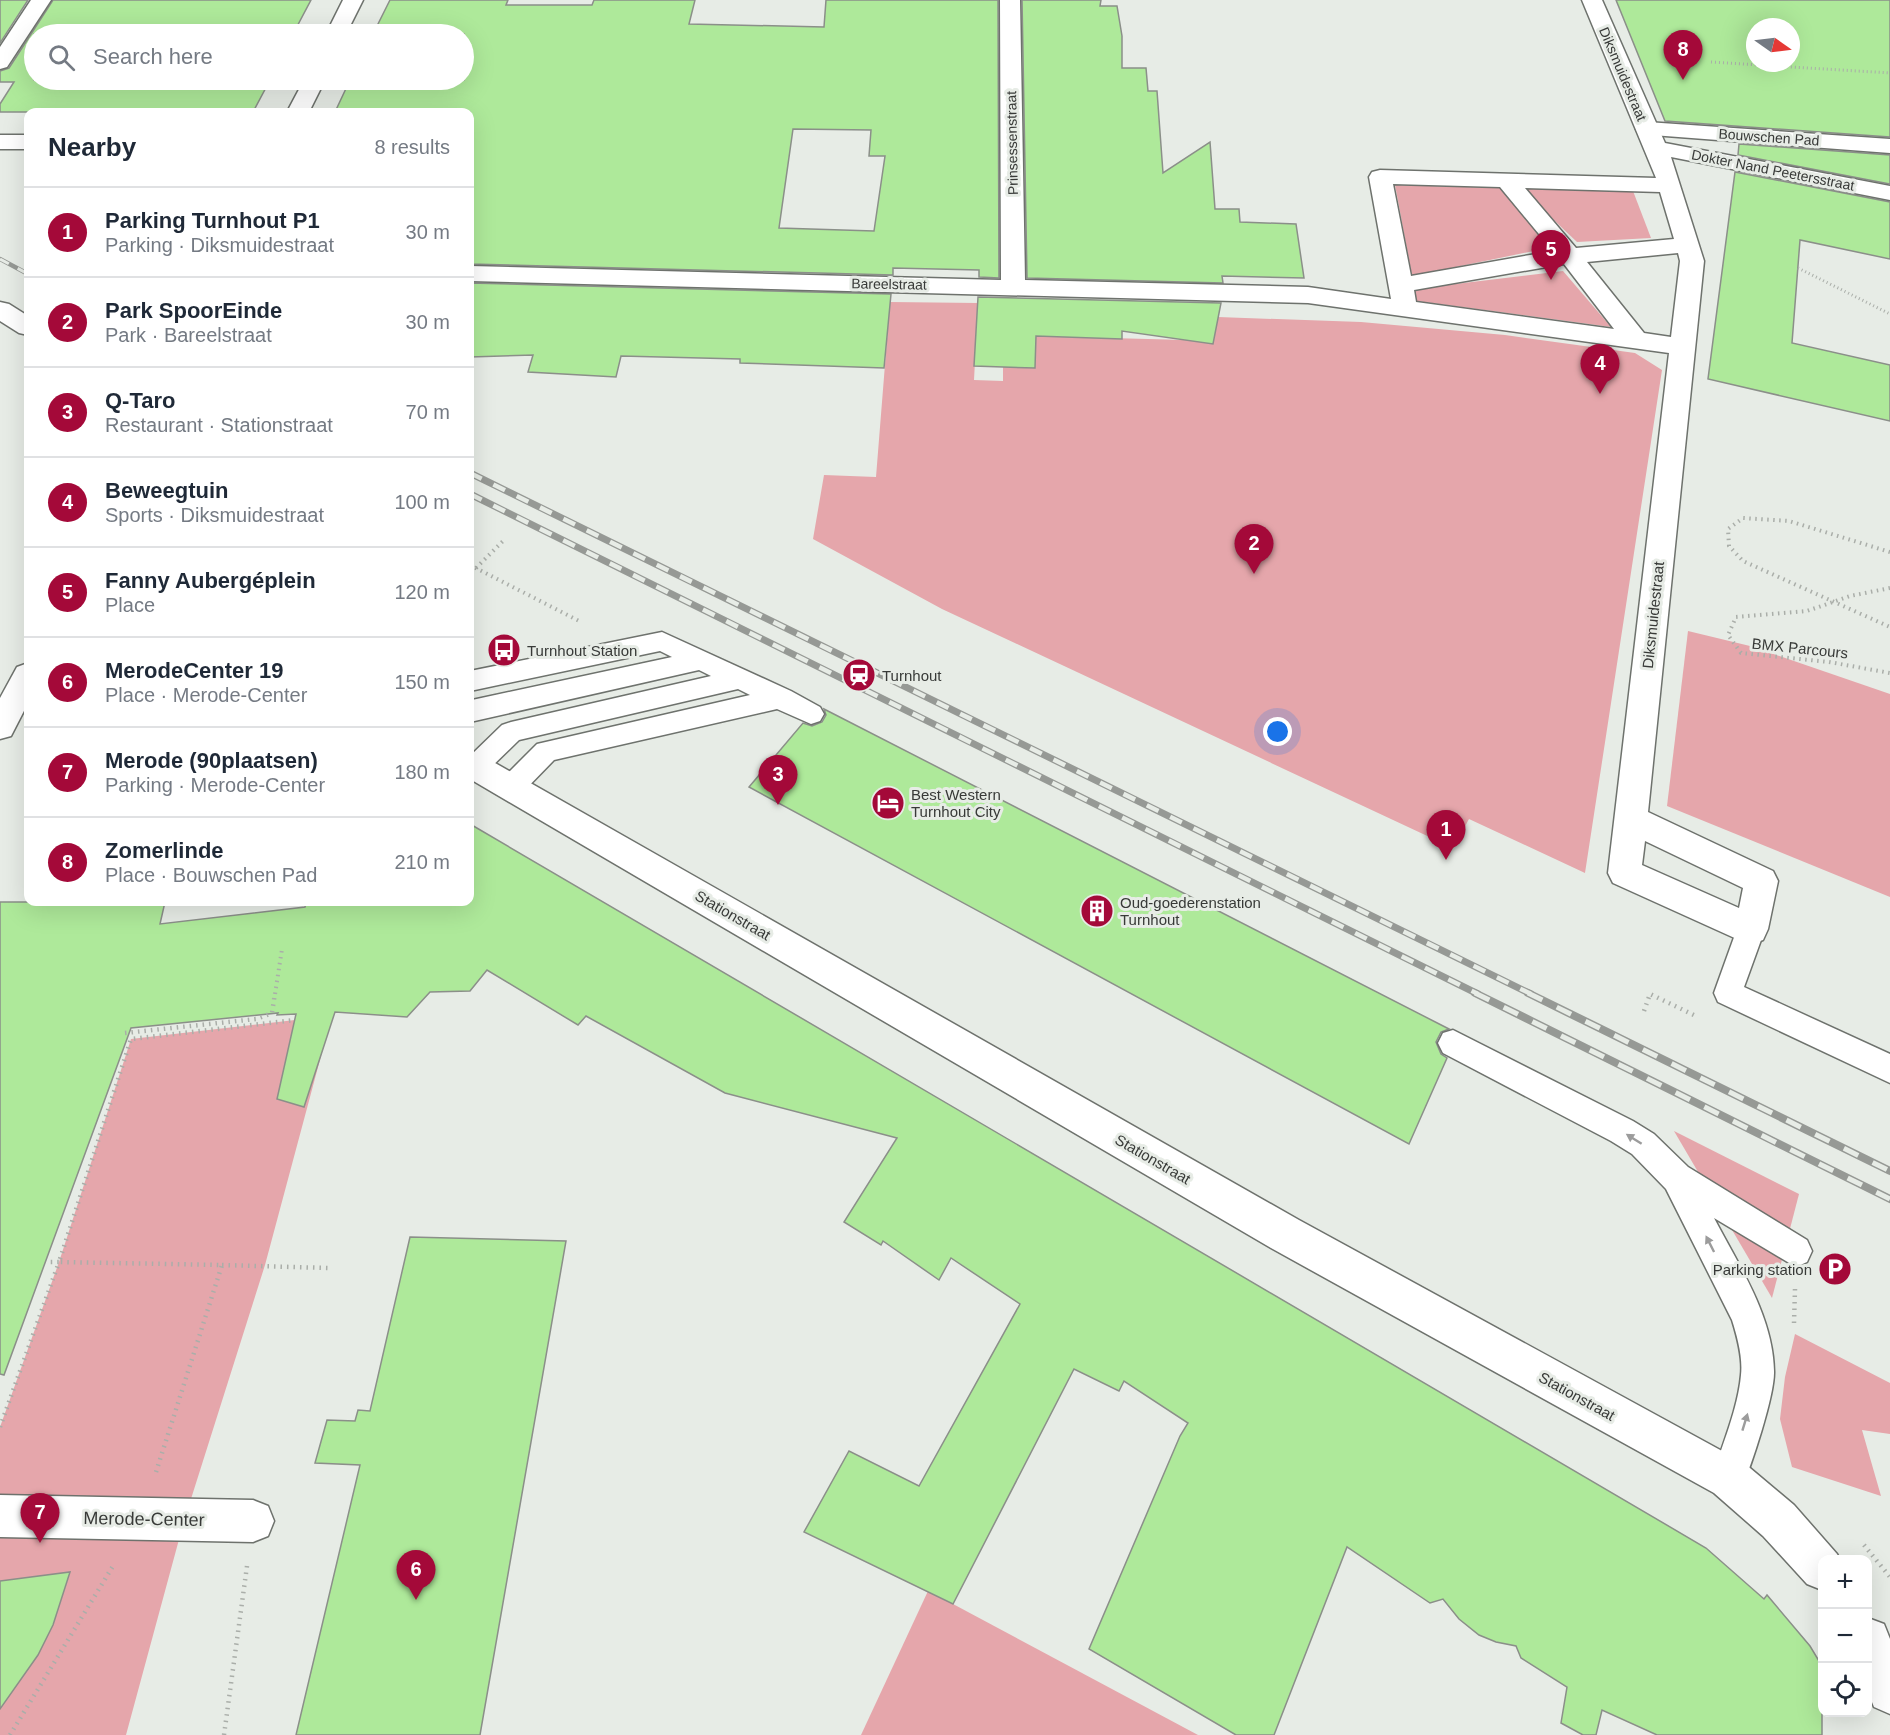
<!DOCTYPE html>
<meta charset="utf-8">
<style>
body{margin:0;font-family:Arial,sans-serif;background:#f6f6f7;color:#1f2937}
.controls{position:absolute;right:18px;bottom:18px;display:grid;overflow:hidden;border-radius:12px;box-shadow:0 6px 24px #0002}
.controls button{width:54px;height:54px;display:grid;place-items:center;padding:0;border:0;border-bottom:2px solid #e0e1e3;background:#fff;color:#1f2937;font:30px sans-serif}
.compass{position:absolute;left:1746px;top:18px;width:54px;height:54px;border-radius:50%;background:#fff;box-shadow:0 6px 24px #0002;rotate:104deg}
.you{position:absolute;left:1278px;top:732px;width:21px;height:21px;margin:-15px;border:4px solid #fff;border-radius:50%;background:#1a73e8;box-shadow:0 0 0 9px #1a73e833}
.badge{display:grid;place-items:center;width:39px;height:39px;border-radius:50%;background:#a40939;color:#fff;font-size:20px;font-weight:700}
.pin{position:absolute;translate:-50% -50px;filter:drop-shadow(0 2px 3px #0008)}
.pin::after{content:'';position:absolute;top:32px;width:21px;height:18px;background:inherit;clip-path:polygon(0 0,100% 0,50% 100%)}
.list{margin:0;padding:0;list-style:none}
h2{display:flex;justify-content:space-between;align-items:center;height:78px;margin:0;padding:0 24px;font-size:26px}
h2 small{font-size:20px;font-weight:400;color:#747a83}
.list li{display:grid;grid-template-columns:39px 1fr auto;gap:18px;align-items:center;box-sizing:border-box;height:90px;padding:0 24px;border-top:2px solid #e0e1e3}
.list b{display:block;font-size:22px;white-space:nowrap}
.list p{margin:0;font-size:20px;white-space:nowrap;color:#747a83}
.list em{font-size:20px;font-style:normal;color:#747a83}
.icon{flex:none;width:33px;height:33px;fill:none;stroke:currentColor;stroke-width:2;stroke-linecap:round;stroke-linejoin:round}
.map{position:relative;flex:none;width:1890px;height:1735px;overflow:hidden}
.search{position:absolute;background:#fff;box-shadow:0 6px 24px #0002;left:24px;top:24px;width:450px;height:66px;display:flex;align-items:center;gap:15px;box-sizing:border-box;padding:0 21px;border-radius:33px;color:#747a83;font-size:22px}
.panel{position:absolute;background:#fff;box-shadow:0 6px 24px #0002;left:24px;top:108px;width:450px;height:798px;border-radius:12px}
.map>svg:first-child{display:block}
</style>
<div class="map">
<svg width="1890" height="1735" viewBox="0 0 1890 1735">
<rect width="100%" height="100%" fill="#e7ece6"/>
<g fill="#e5a6ab">
<polygon points="1395,185 1503,188 1548,248 1412,276"/>
<polygon points="1520,188 1633,191 1651,238 1577,242"/>
<polygon points="1563,271 1611,327 1417,301 1414,289"/>
<polygon points="890,302 978,303 974,380 1003,381 1003,367 1036,336 1185,340 1218,317 1361,322 1505,335 1635,353 1662,370 1585,873 1469,819 1453,848 942,609 813,539 824,475 876,477"/>
<polygon points="1688,631 1750,646 1890,694 1890,897 1667,806"/>
<path d="M295,1020L325,1041L265,1265L184,1521L126,1735H0V1698C44,1659 52,1627 70,1573L0,1581V1427L59,1262L131,1039Z"/>
<polygon points="1674,1131 1799,1194 1772,1298"/>
<polygon points="1795,1334 1890,1383 1890,1434 1862,1430 1881,1496 1792,1467 1780,1419 1785,1377"/>
<polygon points="928,1591 953,1604 1198,1735 861,1735"/>
</g>
<g fill="#aee99a" stroke="#8b8f89" stroke-width="1.5" fill-rule="evenodd">
<polygon points="0,0 28,0 0,43"/>
<polygon points="53,0 311,0 293,34 34,34 34,80 270,80 253,112 0,112 0,104 14,82 0,82 0,71 9,68"/>
<path d="M390,0H508L506,5H592L594,0H695L689,24L824,27L826,0H998L999,278L979,277V270L893,268V275L470,264V112H335L350,80H464V34H373ZM793,129L871,130L869,156H885L874,231L779,228Z"/>
<polygon points="1022,0 1101,0 1100,6 1117,6 1122,36 1122,68 1146,68 1148,91 1157,91 1163,173 1210,142 1215,209 1239,209 1240,222 1296,224 1304,278 1222,276 1223,283 1027,278"/>
<path d="M1616,0H1890V137L1665,121ZM1755,27H1791V63H1755Z"/>
<polygon points="1739,144 1890,155 1890,184 1738,155"/>
<polygon points="1735,172 1890,202 1890,259 1800,240 1792,343 1890,365 1890,421 1708,379"/>
<polygon points="470,283 891,294 884,368 740,363 740,359 621,356 616,377 528,372 533,355 470,357"/>
<polygon points="978,297 1221,303 1213,344 1122,331 1122,339 1036,336 1035,368 974,366"/>
<polygon points="824,709 1449,1029 1441,1032 1436,1042 1441,1054 1447,1058 1409,1144 749,787 803,723 812,726 822,722 826,715"/>
<polygon points="470,824 1706,1548 1764,1599 1767,1595 1810,1646 1822,1666 1822,1735 1657,1735 1602,1710 1596,1735 1583,1735 1561,1723 1567,1687 1521,1658 1516,1646 1496,1642 1479,1635 1459,1619 1443,1599 1430,1603 1347,1547 1274,1735 1236,1735 1089,1649 1180,1436 1188,1423 1124,1381 1119,1391 1074,1369 953,1604 804,1532 849,1451 919,1486 1020,1304 951,1258 939,1280 883,1241 881,1245 844,1222 897,1138 725,1093 586,1016 578,1025 487,970 470,991 430,992 407,1017 335,1012 304,1107 277,1099 296,1014 277,1015 278,1013 131,1028 4,1375 0,1374 0,902 165,902 160,924 305,907 306,902 470,902"/>
<polygon points="410,1237 566,1241 480,1735 296,1735 360,1465 315,1463 327,1420 355,1421 358,1410 370,1411"/>
<polygon points="70,1572 53,1625 38,1655 0,1709 0,1581"/>
</g>
<g fill="none" stroke-linecap="round" stroke-linejoin="round">
<defs>
<g id="service">
<polygon points="662,632 791,691 820,707 824,714 820,721 811,724 777,709 554,760 520,795 511,798 502,795 498,787 502,779 537,744 750,695 738,689 519,740 484,774 475,778 470,776 470,756 502,725 511,722 711,676 699,670 470,722 470,701 472,700 672,657 660,651 470,691 470,671"/>
<polygon points="1751,917 1761,920 1765,929 1744,987 1890,1054 1890,1083 1718,1002 1714,993 1737,929 1741,920"/>
<path d="M1453,1030L1633,1121L1654,1134L1688,1167L1807,1240L1812,1251L1807,1262L1796,1267L1714,1218C1739,1266 1773,1316 1774,1371C1775,1395 1751,1466 1741,1490L1729,1495L1717,1490L1712,1478C1722,1445 1738,1409 1741,1375C1743,1357 1737,1336 1732,1320L1666,1189L1632,1154L1611,1141L1443,1053L1438,1043L1443,1033Z"/>
</g>
<polygon id="pedestrian" points="1647,122 1890,139 1890,153 1639,134 1636,129 1639,124"/>
<g id="minor">
<polygon points="31,0 51,0 7,67 0,69 0,47"/>
<path d="M1000,0H1020L1025,280L1308,287L1391,299L1369,177L1372,172L1380,170L1656,178L1582,0H1602L1665,143L1890,186V200L1671,157L1704,261L1648,812L1773,871L1778,881L1768,929L1763,940L1751,944L1739,940L1613,883L1608,873L1669,353L1308,303L470,281V266L1001,280ZM1393,184L1500,187L1553,251L1411,276ZM1525,188L1660,192L1674,239L1576,248ZM1678,253L1680,261L1671,337L1644,333L1587,262ZM1564,264L1614,329L1416,302L1414,290ZM1645,841L1743,888L1739,908L1642,865Z"/>
<rect x="0" y="135" width="28" height="14"/>
<polygon points="0,1495 253,1500 268,1506 274,1521 268,1536 253,1542 0,1537"/>
</g>
<g id="tertiary">
<polygon points="343,0 363,0 346,34 326,34"/>
<polygon points="304,80 325,80 309,112 287,112"/>
<polygon points="0,302 9,304 28,316 28,335 19,333 0,321"/>
<polygon points="28,663 28,703 11,736 0,739 0,698 17,667"/>
<polygon points="470,751 481,755 1299,1220 1744,1463 1794,1505 1837,1554 1840,1560 1822,1560 1822,1590 1807,1584 1763,1536 1714,1493 1271,1248 470,779"/>
<polygon points="1868,1618 1884,1624 1890,1639 1890,1714 1874,1707 1868,1692"/>
</g>
</defs>
<use href="#service" stroke="#6e726d" stroke-width="3"/>
<use href="#pedestrian" stroke="#6e726d" stroke-width="3"/>
<use href="#minor" stroke="#6e726d" stroke-width="3"/>
<use href="#tertiary" stroke="#6e726d" stroke-width="3"/>
<g stroke="#aaaea9" stroke-width="3" stroke-dasharray="1 3" stroke-linecap="butt">
<polyline points="1711,62 1890,73"/>
<polyline points="1798,268 1890,314"/>
</g>
<g stroke="#aaaea9" stroke-width="4" stroke-dasharray="1.5 4.5" stroke-linecap="butt">
<polyline points="1890,552 1789,521 1743,518 1728,529 1729,546 1743,561 1890,627"/>
<polyline points="470,565 581,622"/>
<polyline points="476,568 503,541"/>
<polyline points="1890,588 1850,596 1807,611 1736,617 1728,635 1741,653 1829,662 1890,673"/>
<polyline points="275,994 282,949"/>
</g>
<g stroke="#aaaea9" stroke-width="4.5" stroke-dasharray="1.5 5" stroke-linecap="butt">
<polyline points="1644,1011 1650,994 1696,1016"/>
<polyline points="125,1033 256,1019 272,1013 275,993"/>
<polyline points="222,1265 328,1268"/>
<polyline points="1794,1323 1795,1289"/>
<polyline points="0,1427 59,1262 46,1262"/>
<polyline points="156,1472 222,1265 59,1262 131,1039 295,1020"/>
<polyline points="1864,1545 1890,1577"/>
<polyline points="10,1735 113,1566"/>
<polyline points="224,1735 247,1566"/>
</g>
<use href="#service" fill="#fff" fill-rule="evenodd"/>
<use href="#pedestrian" fill="#fff" fill-rule="evenodd"/>
<use href="#minor" fill="#fff" fill-rule="evenodd"/>
<use href="#tertiary" fill="#fff" fill-rule="evenodd"/>
<defs>
<polyline id="rail-far2" points="0,259 28,274"/>
<g id="rail-far1">
<polyline points="470,473 1531,994"/>
<polyline points="470,494 1478,994"/>
</g>
<g id="rail">
<polyline points="1475,993 1890,1199"/>
<polyline points="1528,993 1890,1171"/>
</g>
</defs>
<use href="#rail-far2" stroke="#969995" stroke-width="4.5"/>
<use href="#rail-far1" stroke="#969995" stroke-width="7"/>
<use href="#rail" stroke="#969995" stroke-width="8"/>
<use href="#rail-far2" stroke="#e7ece6" stroke-width="3" stroke-dasharray="10" stroke-linecap="butt"/>
<use href="#rail-far1" stroke="#e7ece6" stroke-width="4.5" stroke-dasharray="13" stroke-linecap="butt"/>
<use href="#rail" stroke="#e7ece6" stroke-width="5" stroke-dasharray="16" stroke-linecap="butt"/>
</g>
<defs><path id="oneway-solid" d="M-6-.8H1V-3.2L6.5 0L1 3.2V.8H-6Z" transform="scale(1.5)"/></defs>
<g fill="#9c9c9c">
<use href="#oneway-solid" transform="translate(1634 1139) rotate(-148)"/>
<use href="#oneway-solid" transform="translate(1710 1244) rotate(-117)"/>
<use href="#oneway-solid" transform="translate(1745 1422) rotate(-73)"/>
</g>
<defs>
<symbol id="bus-disc" viewBox="-11 -11 22 22"><circle r="9.5" fill="#a40939" stroke="#e7ece6"/><path d="M-5-6H5V4H4V6H2V4H-2V6H-4V4H-5ZM-3.5-4V0h7V-4ZM-3.5 1.2v1.5H-2V1.2ZM2 1.2v1.5H3.5V1.2Z" fill="#fff"/></symbol>
<symbol id="station-disc" viewBox="-11 -11 22 22"><circle r="9.5" fill="#a40939" stroke="#e7ece6"/><path d="M-3-6H3Q5-6 5-4V2Q5 4 3 4L4.5 6H3L1.5 4h-3L-3 6H-4.5L-3 4Q-5 4-5 2V-4Q-5-6-3-6ZM-3.5-4v3h7v-3ZM-3.5 1v1.5H-2V1ZM2 1v1.5H3.5V1Z" fill="#fff"/></symbol>
<symbol id="hotel-disc" viewBox="-11 -11 22 22"><circle r="9.5" fill="#a40939" stroke="#e7ece6"/><path d="M-6-4.5h1.5V1H6V5H4.5V3h-9V5H-6ZM-4 0a1.8 1.8 0 1 1 3.6 0ZM.5 0V-2.5h3Q6-2.5 6 0Z" fill="#fff"/></symbol>
<symbol id="building-disc" viewBox="-11 -11 22 22"><circle r="9.5" fill="#a40939" stroke="#e7ece6"/><path d="M-4-6H4V6H1V3H-1V6H-4ZM-2.5-4.3h1.7v1.8h-1.7ZM.8-4.3h1.7v1.8H.8ZM-2.5-1h1.7V.8h-1.7ZM.8-1h1.7V.8H.8Z" fill="#fff"/></symbol>
<symbol id="parking-disc" viewBox="-11 -11 22 22"><circle r="9.5" fill="#a40939" stroke="#e7ece6"/><path d="M-3.5-5.5H1a3.5 3.5 0 0 1 0 7H-1V5.5H-3.5ZM-1-3.4V-.6H.8a1.4 1.4 0 0 0 0-2.8Z" fill="#fff"/></symbol>
</defs>
<g fill-rule="evenodd">
<use href="#bus-disc" x="485" y="631" width="38" height="38"/>
<use href="#station-disc" x="840" y="656" width="38" height="38"/>
<use href="#hotel-disc" x="869" y="784" width="38" height="38"/>
<use href="#building-disc" x="1078" y="892" width="38" height="38"/>
<use href="#parking-disc" x="1816" y="1250" width="38" height="38"/>
</g>
<g text-anchor="middle" dominant-baseline="central" stroke-width="6" stroke-linejoin="round" paint-order="stroke">
<g font-size="14" fill="#383a38" stroke="#e7ece6">
<text transform="translate(1623 74) rotate(67)">Diksmuidestraat</text>
<text transform="translate(1769 137) rotate(4)">Bouwschen Pad</text>
<text transform="translate(1012 143) rotate(-91)">Prinsessenstraat</text>
<text transform="translate(1773 170) rotate(11)">Dokter Nand Peetersstraat</text>
<text transform="translate(889 284) rotate(1)">Bareelstraat</text>
</g>
<g font-size="15" fill="#383a38" stroke="#e7ece6">
<text transform="translate(1653 615) rotate(-84)">Diksmuidestraat</text>
<text transform="translate(1800 648) rotate(6)">BMX Parcours</text>
<text transform="translate(733 915) rotate(30)">Stationstraat</text>
<text transform="translate(1153 1159) rotate(30)">Stationstraat</text>
<text transform="translate(1577 1396) rotate(29)">Stationstraat</text>
</g>
<g font-size="15" fill="#383a38" stroke="#e7ece6" text-anchor="start">
<text x="527" y="650">Turnhout Station</text>
<text x="882" y="675">Turnhout</text>
<text x="911" y="794">Best Western<tspan x="911" dy="17">Turnhout City</tspan></text>
<text x="1120" y="902">Oud-goederenstation<tspan x="1120" dy="17">Turnhout</tspan></text>
<text x="1812" y="1269" text-anchor="end">Parking station</text>
</g>
<g font-size="18" fill="#383a38" stroke="#e7ece6">
<text transform="translate(144 1519) rotate(1)">Merode-Center</text>
</g>
</g>
</svg>
<div class="controls">
<button>+</button>
<button>−</button>
<button><svg class="icon" aria-label="locate" viewBox="0 0 24 24"><circle cx="12" cy="12" r="6"/><path d="M12 2v4M12 18v4M2 12h4M18 12h4"/></svg></button>
</div>
<svg class="compass" viewBox="-18 -18 36 36"><path d="M0-13l5 13h-10z" fill="#e53935"/><path d="M0 13l5-13h-10z" fill="#747a83"/></svg>
<div class="you"></div>
<div class="pin badge" style="left:1446px;top:860px">1</div>
<div class="pin badge" style="left:1254px;top:574px">2</div>
<div class="pin badge" style="left:778px;top:805px">3</div>
<div class="pin badge" style="left:1600px;top:394px">4</div>
<div class="pin badge" style="left:1551px;top:280px">5</div>
<div class="pin badge" style="left:416px;top:1600px">6</div>
<div class="pin badge" style="left:40px;top:1543px">7</div>
<div class="pin badge" style="left:1683px;top:80px">8</div>
<div class="search"><svg class="icon" aria-label="search" viewBox="0 0 24 24"><circle cx="10" cy="10" r="6"/><path d="M15 15l6 6"/></svg>Search here</div>
<section class="panel">
<h2>Nearby<small>8 results</small></h2>
<ul class="list">
<li><span class="badge">1</span><div><b>Parking Turnhout P1</b><p>Parking · Diksmuidestraat</p></div><em>30 m</em></li>
<li><span class="badge">2</span><div><b>Park SpoorEinde</b><p>Park · Bareelstraat</p></div><em>30 m</em></li>
<li><span class="badge">3</span><div><b>Q-Taro</b><p>Restaurant · Stationstraat</p></div><em>70 m</em></li>
<li><span class="badge">4</span><div><b>Beweegtuin</b><p>Sports · Diksmuidestraat</p></div><em>100 m</em></li>
<li><span class="badge">5</span><div><b>Fanny Aubergéplein</b><p>Place</p></div><em>120 m</em></li>
<li><span class="badge">6</span><div><b>MerodeCenter 19</b><p>Place · Merode-Center</p></div><em>150 m</em></li>
<li><span class="badge">7</span><div><b>Merode (90plaatsen)</b><p>Parking · Merode-Center</p></div><em>180 m</em></li>
<li><span class="badge">8</span><div><b>Zomerlinde</b><p>Place · Bouwschen Pad</p></div><em>210 m</em></li>
</ul>
</section>
</div>
